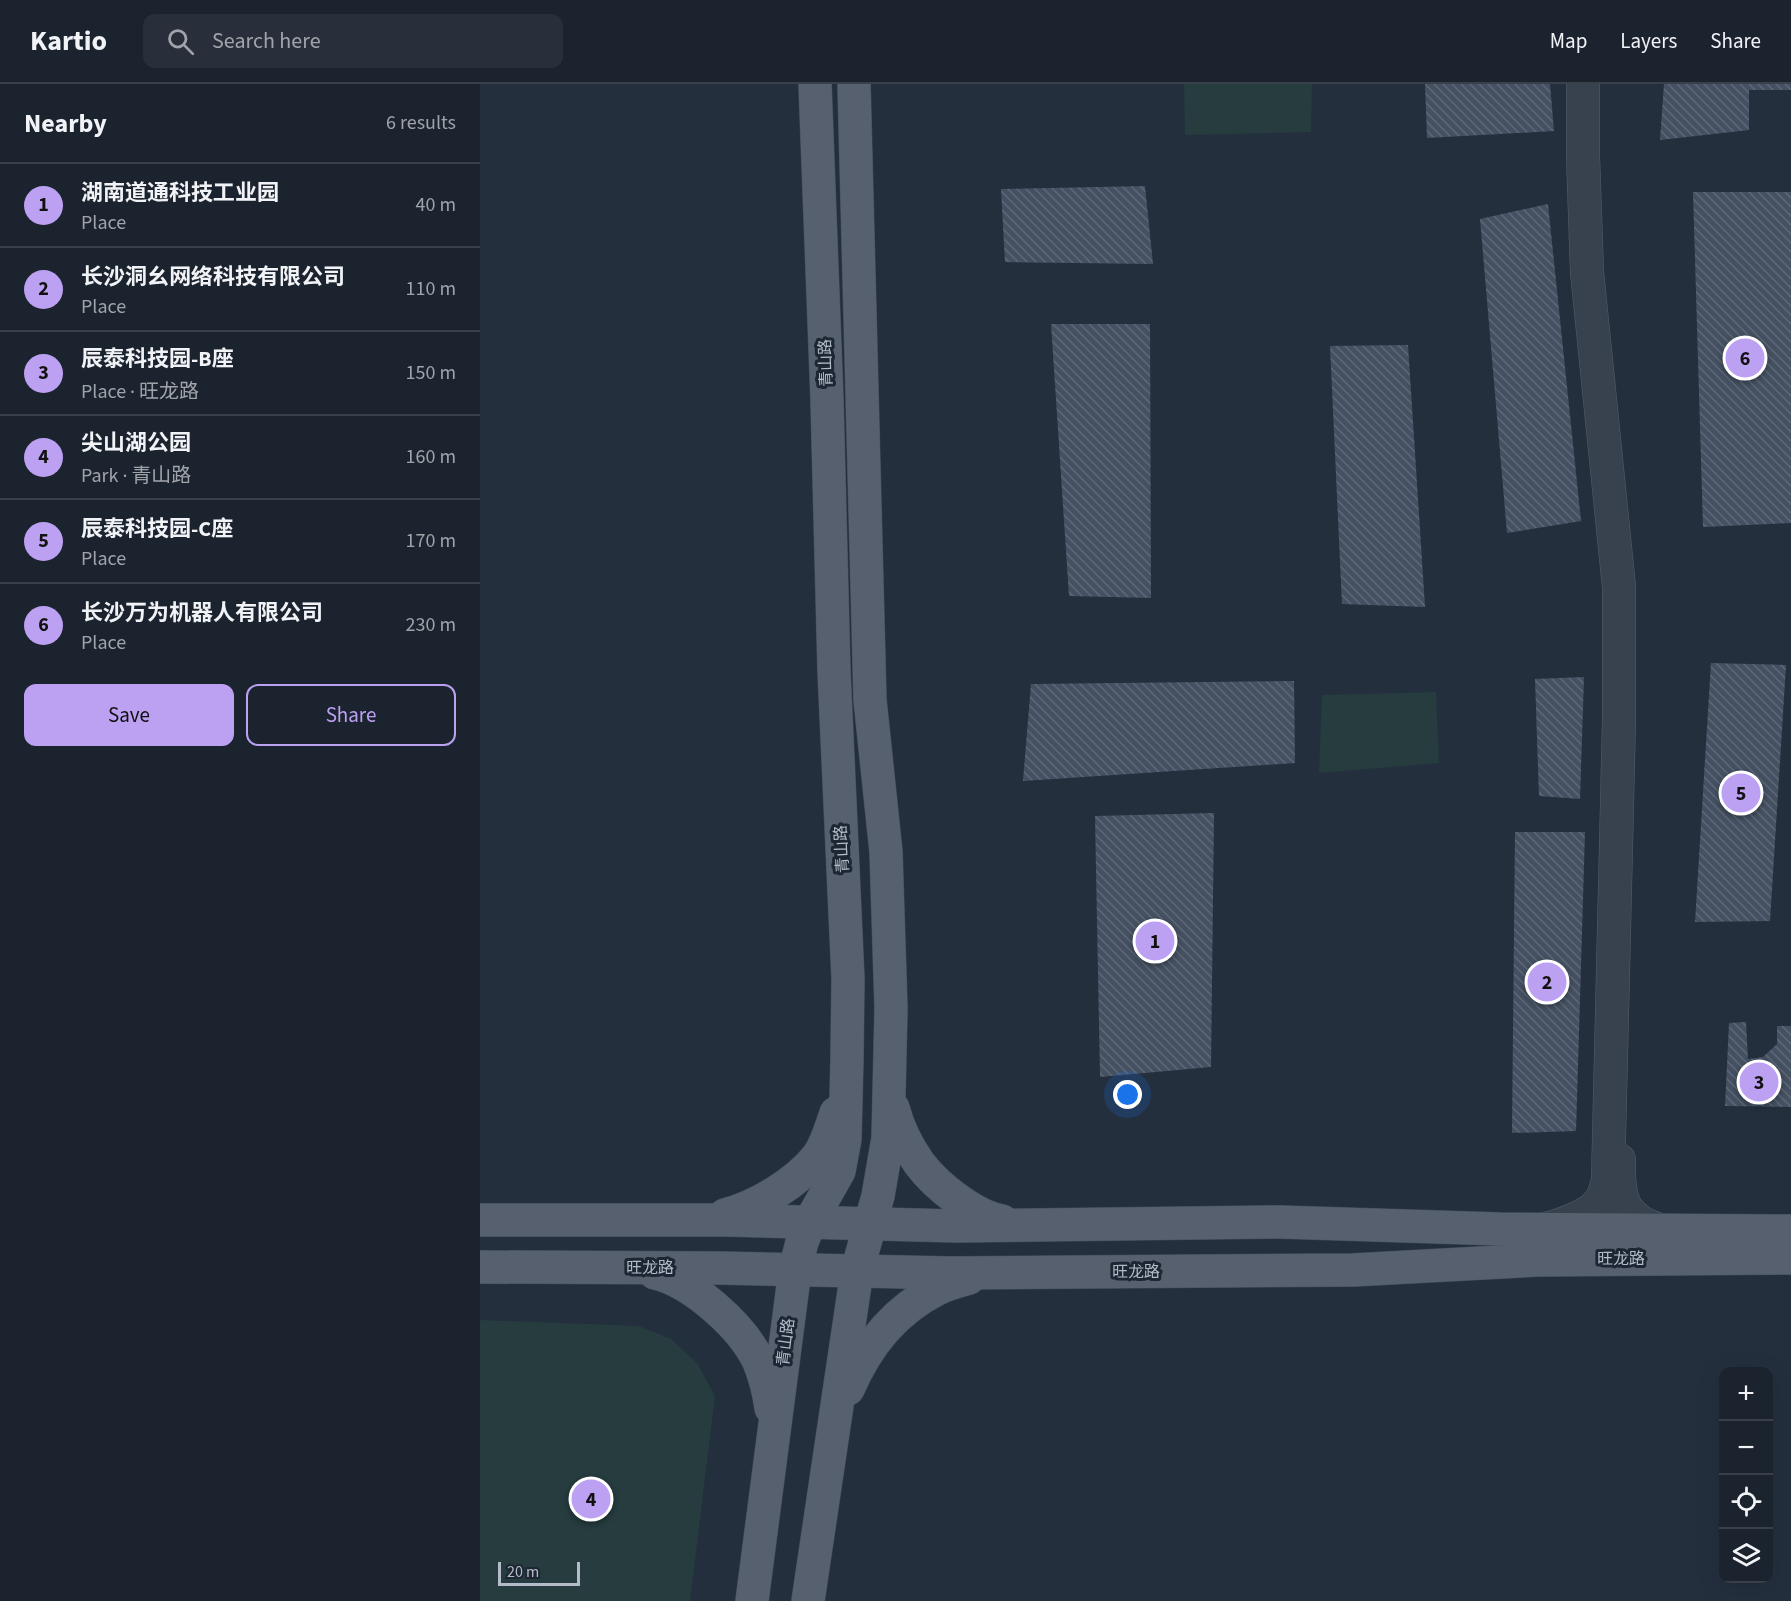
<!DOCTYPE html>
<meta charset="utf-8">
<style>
body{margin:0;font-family:"Source Sans 3","Noto Sans SC",sans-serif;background:#282f3a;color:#f1f3f6}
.controls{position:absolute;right:18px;bottom:18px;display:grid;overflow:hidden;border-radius:12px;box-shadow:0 6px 24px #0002}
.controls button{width:54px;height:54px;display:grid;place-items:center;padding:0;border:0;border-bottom:2px solid #39404a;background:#1b232e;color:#f1f3f6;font:30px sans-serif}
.scale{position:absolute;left:18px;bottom:15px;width:82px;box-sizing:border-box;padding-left:6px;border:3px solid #b4bcc9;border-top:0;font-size:16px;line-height:21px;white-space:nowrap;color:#b4bcc9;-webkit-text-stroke:4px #1d2633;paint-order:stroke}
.you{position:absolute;left:648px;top:1011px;width:21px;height:21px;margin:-15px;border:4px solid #fff;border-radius:50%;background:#1a73e8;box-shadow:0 0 0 9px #1a73e833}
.badge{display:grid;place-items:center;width:39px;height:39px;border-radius:50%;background:#bca0f2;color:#111;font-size:20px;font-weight:700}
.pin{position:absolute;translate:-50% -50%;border:3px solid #fff;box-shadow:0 2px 6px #0006}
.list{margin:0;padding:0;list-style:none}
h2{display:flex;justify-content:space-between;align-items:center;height:78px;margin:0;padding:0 24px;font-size:26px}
h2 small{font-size:20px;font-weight:400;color:#a0a4aa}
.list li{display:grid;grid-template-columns:39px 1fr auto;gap:18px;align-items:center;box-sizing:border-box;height:84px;padding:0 24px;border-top:2px solid #39404a}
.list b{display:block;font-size:22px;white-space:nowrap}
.list p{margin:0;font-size:20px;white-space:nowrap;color:#a0a4aa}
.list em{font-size:20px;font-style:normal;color:#a0a4aa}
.actions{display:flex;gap:12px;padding:18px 24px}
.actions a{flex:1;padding:14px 0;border:2px solid #bca0f2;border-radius:12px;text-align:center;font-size:21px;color:#bca0f2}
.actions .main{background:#bca0f2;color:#111}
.icon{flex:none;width:33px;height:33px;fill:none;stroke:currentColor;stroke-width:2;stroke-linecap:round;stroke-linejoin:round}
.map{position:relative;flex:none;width:1311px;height:1517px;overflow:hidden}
header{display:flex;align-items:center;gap:36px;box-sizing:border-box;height:84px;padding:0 30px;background:#1b232e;border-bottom:2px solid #39404a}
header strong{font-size:28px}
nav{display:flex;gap:33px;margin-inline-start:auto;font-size:21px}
.search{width:420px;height:54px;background:#282f3a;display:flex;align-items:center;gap:15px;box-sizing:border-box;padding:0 21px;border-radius:12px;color:#a0a4aa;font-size:22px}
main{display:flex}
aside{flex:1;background:#1b232e}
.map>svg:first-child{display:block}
</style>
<header>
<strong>Kartio</strong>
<div class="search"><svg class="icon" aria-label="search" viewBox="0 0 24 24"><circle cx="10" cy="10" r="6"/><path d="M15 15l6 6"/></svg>Search here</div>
<nav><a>Map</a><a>Layers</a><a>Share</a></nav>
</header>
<main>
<aside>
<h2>Nearby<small>6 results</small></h2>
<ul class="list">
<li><span class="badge">1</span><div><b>湖南道通科技工业园</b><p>Place</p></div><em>40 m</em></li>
<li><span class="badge">2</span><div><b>长沙洞幺网络科技有限公司</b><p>Place</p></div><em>110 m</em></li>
<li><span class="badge">3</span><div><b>辰泰科技园-B座</b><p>Place · 旺龙路</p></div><em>150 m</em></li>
<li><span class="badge">4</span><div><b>尖山湖公园</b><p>Park · 青山路</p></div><em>160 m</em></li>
<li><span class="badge">5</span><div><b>辰泰科技园-C座</b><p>Place</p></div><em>170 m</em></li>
<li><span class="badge">6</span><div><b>长沙万为机器人有限公司</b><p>Place</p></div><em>230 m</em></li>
</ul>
<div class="actions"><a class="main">Save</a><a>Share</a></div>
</aside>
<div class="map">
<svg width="1311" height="1517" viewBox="0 0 1311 1517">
<defs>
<pattern id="building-back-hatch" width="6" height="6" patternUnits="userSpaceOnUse" patternTransform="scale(1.5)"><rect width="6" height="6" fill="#455162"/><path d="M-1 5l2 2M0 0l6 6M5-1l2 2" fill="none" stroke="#5d6877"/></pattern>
</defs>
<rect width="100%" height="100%" fill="#242f3e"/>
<g fill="#263c3f">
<polygon points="704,0 832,0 831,48 705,51"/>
<polygon points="956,608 959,679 839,689 842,611"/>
<polygon points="0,1236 159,1242 191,1255 217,1279 235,1312 210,1517 0,1517"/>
</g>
<g fill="url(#building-back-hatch)">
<polygon points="945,0 1070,0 1074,47 947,54"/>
<polygon points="1184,0 1311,0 1311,6 1269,6 1269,46 1180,56"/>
<polygon points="665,102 673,180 525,178 521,105"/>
<polygon points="1213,108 1311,108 1311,439 1223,443"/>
<polygon points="1068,120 1101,437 1027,449 1000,135"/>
<polygon points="571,240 670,240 671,514 589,512"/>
<polygon points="928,261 945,523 862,520 850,262"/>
<polygon points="1231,579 1306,581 1290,837 1215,838"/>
<polygon points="1104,593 1100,715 1059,712 1055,595"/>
<polygon points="814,597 815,679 543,697 551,600"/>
<polygon points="734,729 731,983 620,993 615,732"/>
<polygon points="1035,748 1105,748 1096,1047 1032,1049"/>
<polygon points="1266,938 1268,975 1283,973 1297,960 1297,942 1311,942 1311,1023 1245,1022 1249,939"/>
</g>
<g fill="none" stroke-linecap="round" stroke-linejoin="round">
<defs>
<g id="minor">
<path d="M1139,1076C1138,1112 1141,1135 1180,1146"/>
<path d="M1066,1145C1082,1141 1108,1132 1119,1119C1124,1113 1126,1104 1128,1096L1139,636V503L1107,188L1103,72V0"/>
</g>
<g id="major">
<path d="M413,1024C418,1043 427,1062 439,1079C456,1102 494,1132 522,1137"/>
<path d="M245,1131C278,1122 317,1099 338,1072C347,1059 351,1043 356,1029"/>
<polyline points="0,1136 246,1136 476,1142 800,1138 1020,1145 1311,1147"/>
<polyline points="0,1183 239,1184 471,1189 873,1186 1058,1176 1311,1174"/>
<path d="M175,1189C213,1198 263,1243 279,1278C285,1293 289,1309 291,1324"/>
<path d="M368,1305C387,1261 414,1227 457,1205C467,1200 478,1197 489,1194"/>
<polyline points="272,1517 315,1186 322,1158 330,1138 359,1087 365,1055 367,974 368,895 354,587 347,316 335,0"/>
<polyline points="328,1517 377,1187 398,1112 408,1054 411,924 406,768 390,616 374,0"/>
</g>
</defs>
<use href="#minor" stroke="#565f6c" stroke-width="34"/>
<use href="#major" stroke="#414a57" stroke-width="34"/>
<use href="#minor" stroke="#38414e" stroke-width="33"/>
<use href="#major" stroke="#56606e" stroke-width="33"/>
</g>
<g text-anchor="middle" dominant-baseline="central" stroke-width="6" stroke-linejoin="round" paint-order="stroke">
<g font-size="16" fill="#b4bcc9" stroke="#1d2633">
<text transform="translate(346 279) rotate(-92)">青山路</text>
<text transform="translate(362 765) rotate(-93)">青山路</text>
<text x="1141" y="1175">旺龙路</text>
<text x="170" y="1184">旺龙路</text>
<text x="656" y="1188">旺龙路</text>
<text transform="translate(306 1258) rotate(-83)">青山路</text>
</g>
</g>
</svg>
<div class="controls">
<button>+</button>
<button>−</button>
<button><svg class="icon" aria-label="locate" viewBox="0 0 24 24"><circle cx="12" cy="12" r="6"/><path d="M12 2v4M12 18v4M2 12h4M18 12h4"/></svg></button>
<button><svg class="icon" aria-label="layers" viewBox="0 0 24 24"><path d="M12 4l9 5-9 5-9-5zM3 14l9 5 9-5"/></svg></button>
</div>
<div class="scale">20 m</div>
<div class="you"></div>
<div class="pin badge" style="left:675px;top:857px">1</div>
<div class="pin badge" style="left:1067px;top:898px">2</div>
<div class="pin badge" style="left:1279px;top:998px">3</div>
<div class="pin badge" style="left:111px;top:1415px">4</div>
<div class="pin badge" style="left:1261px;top:709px">5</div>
<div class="pin badge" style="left:1265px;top:274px">6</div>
</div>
</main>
